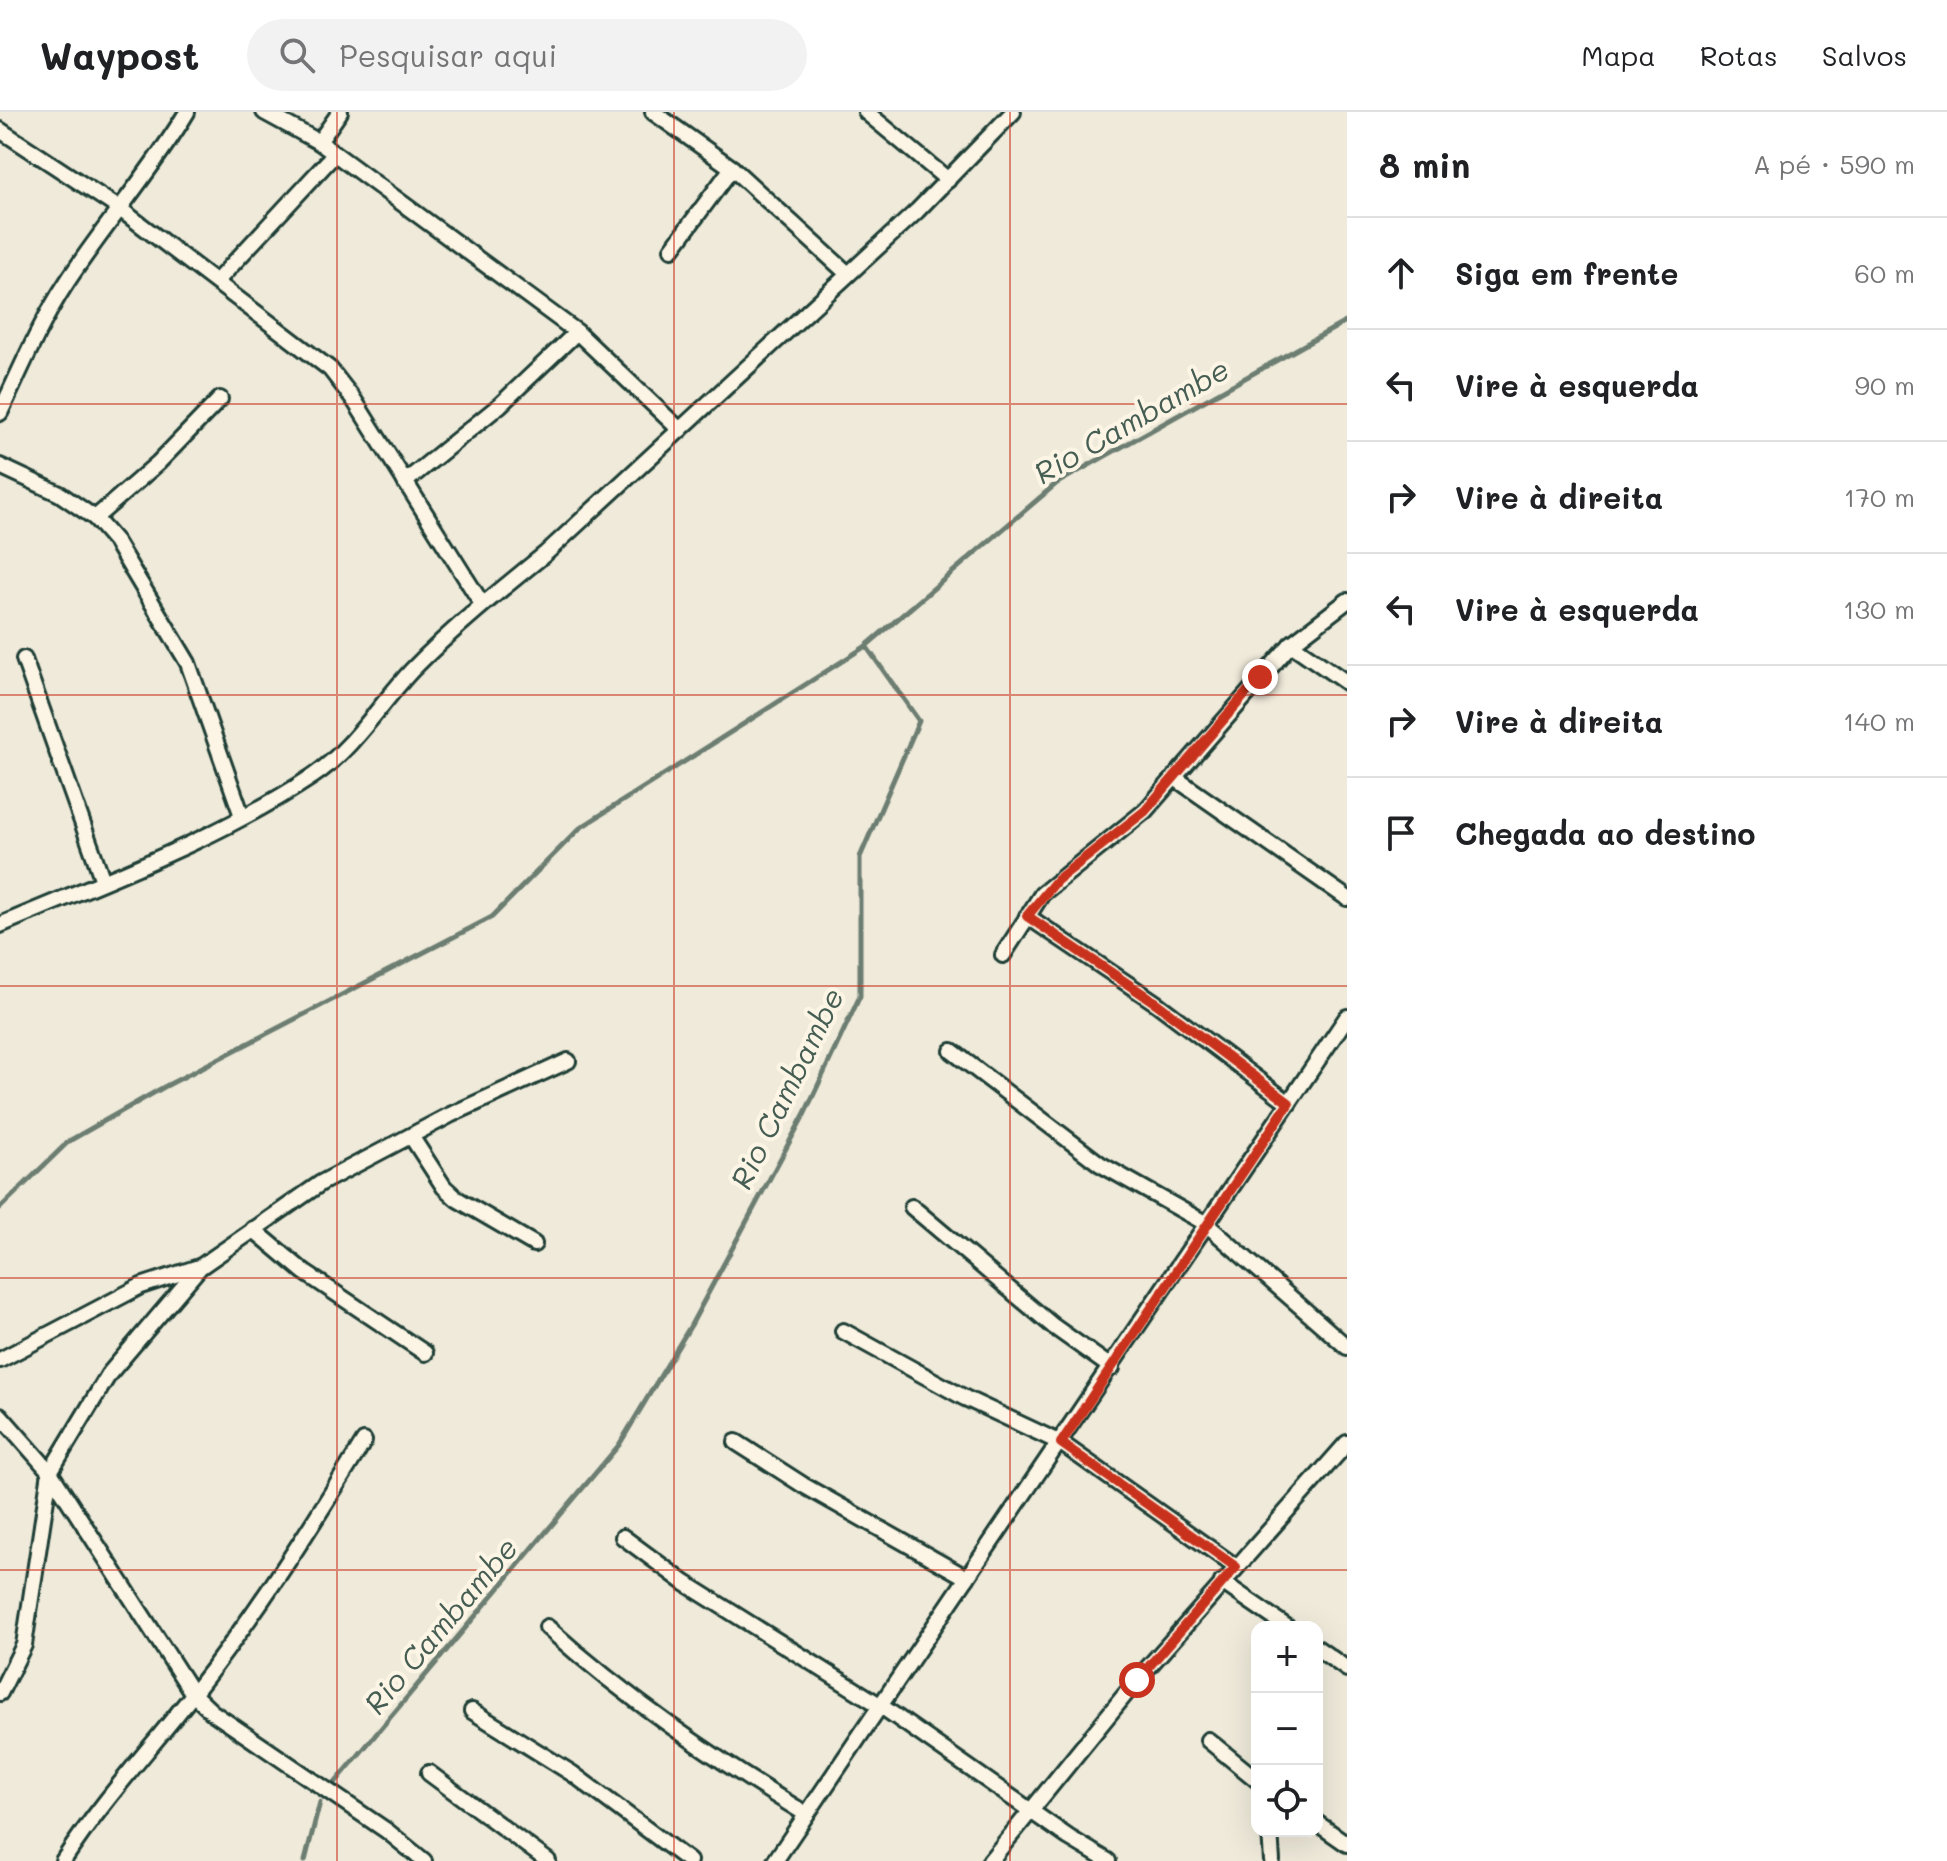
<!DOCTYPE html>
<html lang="pt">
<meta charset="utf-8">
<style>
body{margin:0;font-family:Mali,sans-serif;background:#f2f2f2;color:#202124}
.controls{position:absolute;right:24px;bottom:24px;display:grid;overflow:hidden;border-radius:16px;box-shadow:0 8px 32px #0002}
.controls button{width:72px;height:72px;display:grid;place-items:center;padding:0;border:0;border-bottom:2px solid #e0e0e0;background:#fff;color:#202124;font:40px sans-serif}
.stop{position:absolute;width:24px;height:24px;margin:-18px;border:6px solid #c8321e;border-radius:50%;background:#fff}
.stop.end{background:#c8321e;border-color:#fff;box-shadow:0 2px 8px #0008}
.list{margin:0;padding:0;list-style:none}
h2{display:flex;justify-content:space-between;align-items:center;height:104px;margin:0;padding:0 32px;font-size:34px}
h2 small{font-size:26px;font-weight:400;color:#757577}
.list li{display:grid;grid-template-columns:52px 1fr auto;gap:24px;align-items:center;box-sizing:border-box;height:112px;padding:0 32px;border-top:2px solid #e0e0e0}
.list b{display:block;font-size:30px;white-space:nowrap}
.list em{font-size:26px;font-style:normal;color:#757577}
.icon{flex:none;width:44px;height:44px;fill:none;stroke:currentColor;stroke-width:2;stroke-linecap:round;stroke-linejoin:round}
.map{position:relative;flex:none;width:1347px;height:1749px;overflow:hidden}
header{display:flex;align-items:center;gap:48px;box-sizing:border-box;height:112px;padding:0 40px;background:#fff;border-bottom:2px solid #e0e0e0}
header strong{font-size:38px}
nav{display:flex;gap:44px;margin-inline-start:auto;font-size:28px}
.search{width:560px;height:72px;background:#f2f2f2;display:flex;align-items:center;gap:20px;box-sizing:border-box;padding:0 28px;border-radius:44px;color:#757577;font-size:30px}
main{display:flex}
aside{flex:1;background:#fff}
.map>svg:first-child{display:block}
</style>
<header>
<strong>Waypost</strong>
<div class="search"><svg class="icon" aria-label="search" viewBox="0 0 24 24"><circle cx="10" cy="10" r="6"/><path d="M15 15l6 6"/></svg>Pesquisar aqui</div>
<nav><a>Mapa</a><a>Rotas</a><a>Salvos</a></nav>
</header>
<main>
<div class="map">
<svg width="1347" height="1749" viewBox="0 0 1347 1749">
<rect width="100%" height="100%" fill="#efeada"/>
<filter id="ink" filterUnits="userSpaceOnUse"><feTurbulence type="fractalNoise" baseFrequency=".0125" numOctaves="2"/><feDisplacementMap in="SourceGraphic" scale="16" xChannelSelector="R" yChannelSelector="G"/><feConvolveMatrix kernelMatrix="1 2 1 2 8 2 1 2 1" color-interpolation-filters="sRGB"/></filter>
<g filter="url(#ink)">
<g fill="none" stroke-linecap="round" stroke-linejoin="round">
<g stroke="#6c7d71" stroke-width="5">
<polyline points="0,1096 69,1029 164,975 492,805 580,716 866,534"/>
<polyline points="335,1671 619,1333 691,1213 805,1001 860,884 860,745 919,609 866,534 1057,371 1347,209"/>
<polyline points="305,1749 320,1690"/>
</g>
<defs>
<g id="minor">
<polyline points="264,0 319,30 577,220 680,318"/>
<polyline points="653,0 732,56 848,162"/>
<polyline points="866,0 948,68"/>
<polyline points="0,18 120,97 330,257 354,288 482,492"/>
<polyline points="319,30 340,0"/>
<polyline points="672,137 732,56"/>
<polyline points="217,169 334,43"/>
<path d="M0,301C21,257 40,211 67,170C105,112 151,60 187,0"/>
<polyline points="0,354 60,382 95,406 115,429 188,551 242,704"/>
<polyline points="405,370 500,293 577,220"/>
<polyline points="95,406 158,351 220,287"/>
<polyline points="1291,532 1347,571"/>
<polyline points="24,547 103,769"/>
<polyline points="1175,666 1347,786"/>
<polyline points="1027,804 1156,891 1289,991"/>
<path d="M0,813C105,768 217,728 313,664C352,638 380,592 412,558C453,516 499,479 545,442L917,99L1013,0"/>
<polyline points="1003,843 1042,782 1145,699 1291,532 1347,489"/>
<polyline points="952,939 1100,1052 1205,1111 1347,1235"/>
<polyline points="411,1024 444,1075 457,1087 534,1132"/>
<polyline points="912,1095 1053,1214 1112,1256"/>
<polyline points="253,1117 304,1160 425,1241"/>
<polyline points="843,1219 965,1286 1061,1331 1236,1455"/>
<polyline points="0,1248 141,1174 199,1155"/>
<polyline points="0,1303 50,1360 193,1582 212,1600 387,1719 424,1749"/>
<polyline points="736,1330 803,1373 967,1466"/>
<polyline points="623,1425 685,1471 881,1594 1068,1725 1108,1749"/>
<polyline points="1222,1470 1287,1515"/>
<path d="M547,1515C628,1588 714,1646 806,1702"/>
<polyline points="1317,1536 1347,1557"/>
<polyline points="0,1581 24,1533 50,1360 109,1262 200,1155 321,1071 450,1003 568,949"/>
<polyline points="472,1599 573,1662 689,1749"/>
<polyline points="1208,1628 1257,1668"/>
<polyline points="429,1661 548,1749"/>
<polyline points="1317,1711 1347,1732"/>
<polyline points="1270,1719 1272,1749"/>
<path d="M63,1749C102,1689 150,1637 194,1581C257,1501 311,1415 364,1329"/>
<polyline points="775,1749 1347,905"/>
<polyline points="990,1749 1137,1568 1347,1331"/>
</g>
</defs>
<use href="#minor" stroke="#1f3d34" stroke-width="20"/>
<use href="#minor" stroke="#fcf5e5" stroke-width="14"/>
</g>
</g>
<g fill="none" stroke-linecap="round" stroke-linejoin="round" filter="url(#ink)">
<polyline stroke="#c8321e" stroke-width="10" points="1137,1568 1236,1455 1061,1331 1289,991 1156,891 1027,804 1057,768 1145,699 1260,565"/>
</g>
<path fill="none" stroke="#c8321e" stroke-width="2" stroke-opacity="0.55" d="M337,0V1749M674,0V1749M1010,0V1749M0,292H1347M0,583H1347M0,874H1347M0,1166H1347M0,1458H1347"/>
<g text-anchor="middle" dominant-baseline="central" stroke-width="8" stroke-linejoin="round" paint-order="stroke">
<g font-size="30" font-style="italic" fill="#455d53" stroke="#fcf5e5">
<text transform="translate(1131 308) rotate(-30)">Rio Cambambe</text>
<text transform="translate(786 976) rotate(-64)">Rio Cambambe</text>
<text transform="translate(440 1513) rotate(-50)">Rio Cambambe</text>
</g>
</g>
</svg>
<div class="controls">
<button>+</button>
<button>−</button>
<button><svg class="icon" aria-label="locate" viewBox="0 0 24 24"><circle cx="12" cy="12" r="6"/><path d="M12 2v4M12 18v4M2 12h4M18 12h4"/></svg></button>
</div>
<div class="stop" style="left:1137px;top:1568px"></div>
<div class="stop end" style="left:1260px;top:565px"></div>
</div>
<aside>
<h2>8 min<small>A pé · 590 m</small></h2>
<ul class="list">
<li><svg class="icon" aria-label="ahead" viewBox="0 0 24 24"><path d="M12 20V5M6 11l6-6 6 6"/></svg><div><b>Siga em frente</b></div><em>60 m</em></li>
<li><svg class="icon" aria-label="left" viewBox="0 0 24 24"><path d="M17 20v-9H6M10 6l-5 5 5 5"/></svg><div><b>Vire à esquerda</b></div><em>90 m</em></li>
<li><svg class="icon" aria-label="right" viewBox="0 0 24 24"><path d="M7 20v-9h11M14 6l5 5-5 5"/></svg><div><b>Vire à direita</b></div><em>170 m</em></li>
<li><svg class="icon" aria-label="left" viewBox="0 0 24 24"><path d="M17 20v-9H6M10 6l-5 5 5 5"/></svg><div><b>Vire à esquerda</b></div><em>130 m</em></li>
<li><svg class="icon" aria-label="right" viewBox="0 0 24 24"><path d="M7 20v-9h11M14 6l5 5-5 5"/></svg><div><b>Vire à direita</b></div><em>140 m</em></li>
<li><svg class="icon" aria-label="arrive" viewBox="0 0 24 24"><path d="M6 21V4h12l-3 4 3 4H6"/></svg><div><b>Chegada ao destino</b></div></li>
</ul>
</aside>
</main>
